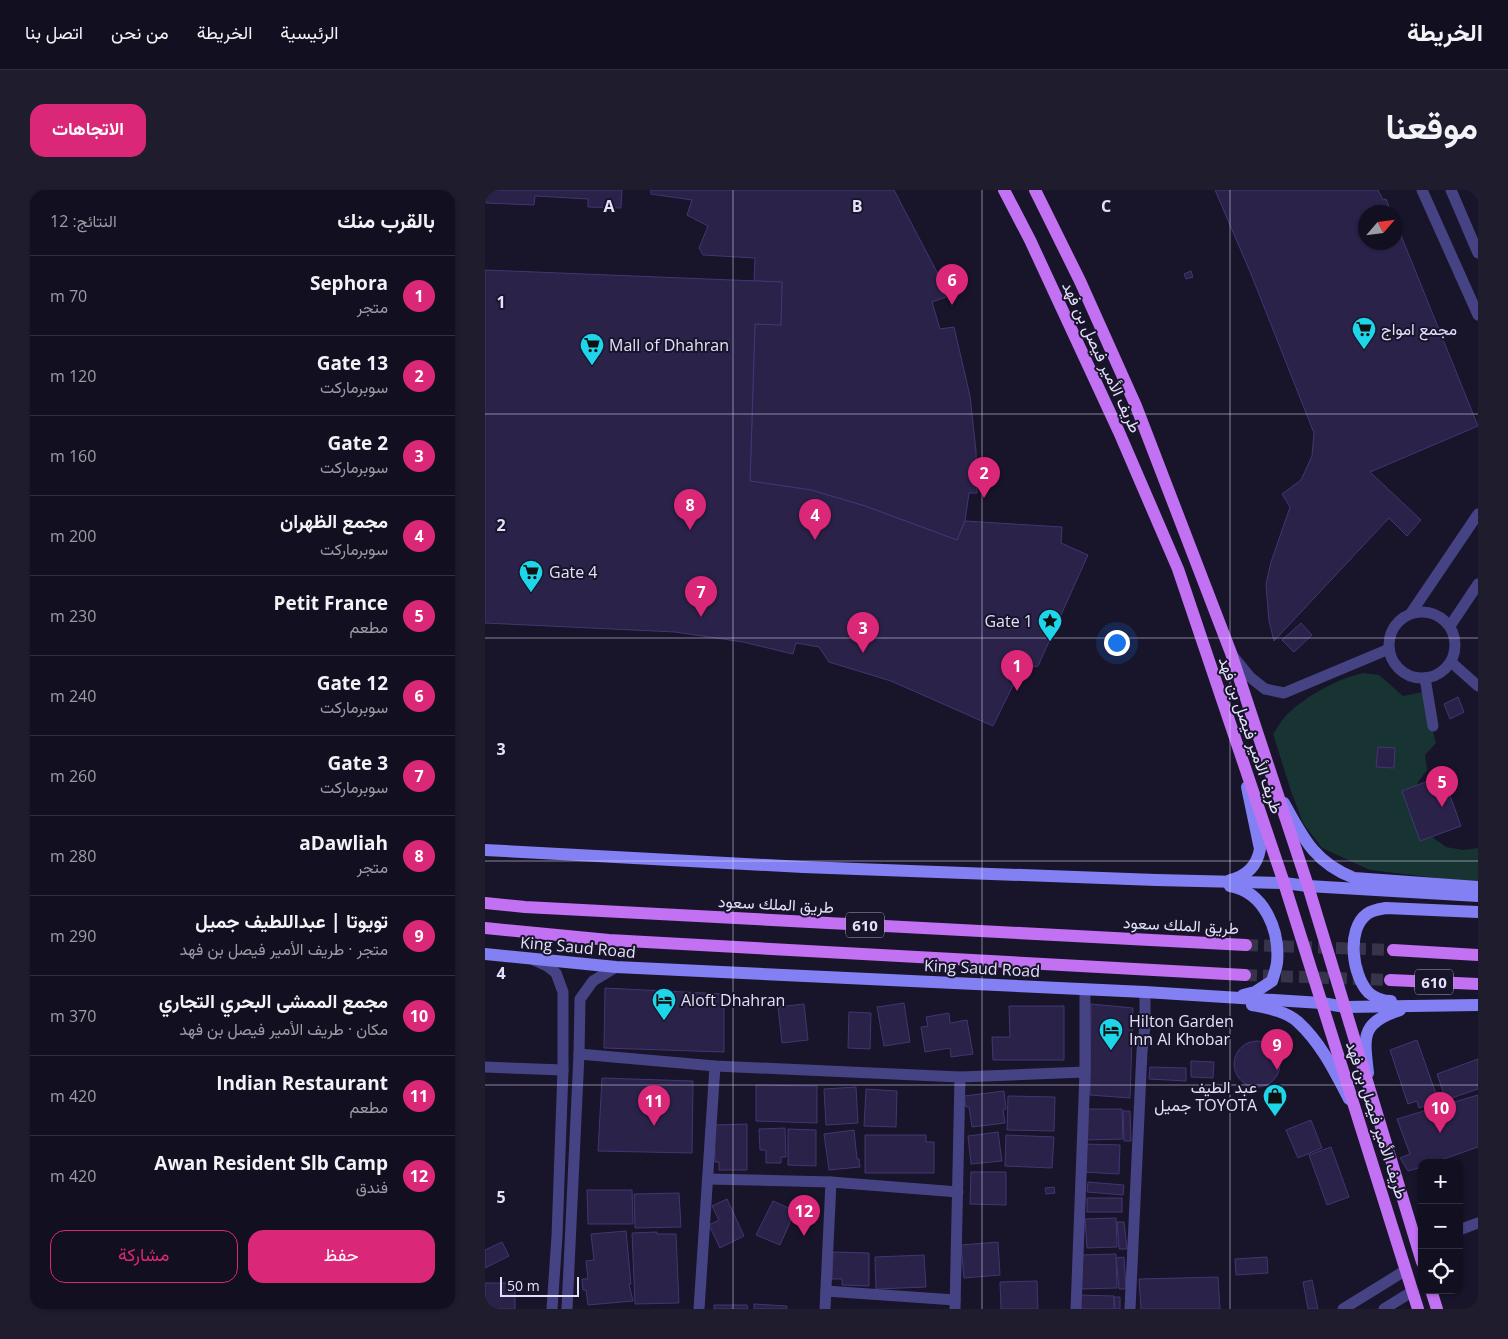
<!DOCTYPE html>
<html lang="ar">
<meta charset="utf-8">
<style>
body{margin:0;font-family:"Open Sans",Vazirmatn,sans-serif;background:#1f1d2d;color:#f1f3f6;direction:rtl}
.controls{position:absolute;right:15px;bottom:15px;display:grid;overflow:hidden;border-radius:10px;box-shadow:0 1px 4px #0004}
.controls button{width:45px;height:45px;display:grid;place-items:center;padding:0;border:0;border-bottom:1px solid #312f3e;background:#120f20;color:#f1f3f6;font:25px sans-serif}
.compass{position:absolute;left:873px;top:15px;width:45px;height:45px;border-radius:50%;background:#120f20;box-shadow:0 1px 4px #0004;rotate:62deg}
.scale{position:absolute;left:15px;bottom:12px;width:79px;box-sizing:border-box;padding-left:5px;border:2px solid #e3e0fc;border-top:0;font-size:14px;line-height:18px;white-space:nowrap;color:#e3e0fc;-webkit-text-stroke:4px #18142a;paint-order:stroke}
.you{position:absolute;left:631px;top:452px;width:18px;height:18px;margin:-12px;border:4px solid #fff;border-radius:50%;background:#1a73e8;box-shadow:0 0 0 8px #1a73e833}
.badge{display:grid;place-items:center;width:32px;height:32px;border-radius:50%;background:#db2777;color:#fff;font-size:16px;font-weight:700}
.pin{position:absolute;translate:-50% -41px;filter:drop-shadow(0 1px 2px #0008)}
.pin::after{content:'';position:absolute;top:26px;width:18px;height:15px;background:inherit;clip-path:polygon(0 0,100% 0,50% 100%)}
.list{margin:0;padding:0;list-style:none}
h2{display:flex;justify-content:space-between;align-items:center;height:65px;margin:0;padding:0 20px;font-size:21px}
h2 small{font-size:16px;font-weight:400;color:#9c9ca5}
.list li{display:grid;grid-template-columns:32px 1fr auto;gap:15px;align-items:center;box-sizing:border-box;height:80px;padding:0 20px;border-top:1px solid #312f3e}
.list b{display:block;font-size:19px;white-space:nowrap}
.list p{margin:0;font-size:16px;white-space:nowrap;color:#9c9ca5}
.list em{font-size:16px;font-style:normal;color:#9c9ca5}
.actions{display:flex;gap:10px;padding:15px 20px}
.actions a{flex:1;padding:11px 0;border:1px solid #db2777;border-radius:15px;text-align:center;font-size:18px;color:#db2777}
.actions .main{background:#db2777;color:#fff}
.icon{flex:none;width:28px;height:28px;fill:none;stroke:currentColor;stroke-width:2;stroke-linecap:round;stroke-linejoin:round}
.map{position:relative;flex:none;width:993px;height:1119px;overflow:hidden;direction:ltr;border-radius:15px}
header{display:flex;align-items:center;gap:30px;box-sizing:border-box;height:70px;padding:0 25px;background:#120f20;border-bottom:1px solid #312f3e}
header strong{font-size:24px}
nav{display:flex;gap:28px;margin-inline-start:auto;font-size:18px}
.intro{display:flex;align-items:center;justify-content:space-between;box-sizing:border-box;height:120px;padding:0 30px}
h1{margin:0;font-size:35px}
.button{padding:12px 22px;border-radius:15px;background:#db2777;color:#fff;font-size:18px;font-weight:700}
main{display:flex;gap:30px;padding:0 30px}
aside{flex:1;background:#120f20;border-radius:15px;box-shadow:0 1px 4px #0004}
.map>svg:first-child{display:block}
</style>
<header>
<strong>الخريطة</strong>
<nav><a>الرئيسية</a><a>الخريطة</a><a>من نحن</a><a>اتصل بنا</a></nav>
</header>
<div class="intro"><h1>موقعنا</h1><a class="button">الاتجاهات</a></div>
<main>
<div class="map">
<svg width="993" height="1119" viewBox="0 0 993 1119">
<rect width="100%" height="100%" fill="#18142a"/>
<path fill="#173433" d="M878,483L894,485L918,506L938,502L951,553L940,565L942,580L933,592L928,605L943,644L961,657L978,660L993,658V693L885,680L837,658L818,633L806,601L788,544C792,539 795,532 799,528C818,507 852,489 878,483Z"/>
<g fill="#2a2249" stroke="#423673">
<polygon points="0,0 137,0 136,18 103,17 103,9 50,6 49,15 1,13"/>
<polygon points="166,0 409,0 454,86 461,107 447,112 455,139 469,137 485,206 491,261 492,303 484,303 480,331 472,350 380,316 326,300 265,291 270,134 296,135 297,92 269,91 270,68 218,65 214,58 223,36 202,25 207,10 166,4"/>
<polygon points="730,0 893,0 898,10 901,9 906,22 881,22 881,52 911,52 911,33 993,236 885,282 936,330 922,346 904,328 789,451 784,431 781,394 786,372 805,317 797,304 816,290 827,266 829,243 766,84"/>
<polygon points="0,80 297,92 296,135 270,134 265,291 326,300 380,316 472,350 480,331 577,337 576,353 603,365 553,476 536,479 508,536 406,491 344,472 334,457 311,453 308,464 258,452 190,442 0,433"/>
<polygon points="706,81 708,87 701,89 699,84"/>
<polygon points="816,433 827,445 809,462 797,450"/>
<polygon points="973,507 979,522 965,529 959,514"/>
<polygon points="893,557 910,558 909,578 891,577"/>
<polygon points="951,588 952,591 959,589 976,636 935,651 917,601"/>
<polygon points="120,798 239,804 239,862 119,858"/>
<polygon points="419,813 425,852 399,856 392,817"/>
<polygon points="319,814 323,850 297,853 293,817"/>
<polygon points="606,814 648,818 645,908 605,905"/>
<polygon points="524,816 579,816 579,870 508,870 507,847 525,847"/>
<polygon points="364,822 386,823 385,859 363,858"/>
<polygon points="464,823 465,833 482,830 488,864 466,867 465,858 440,862 436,837 443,836 441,827"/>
<polygon points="932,850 951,904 944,906 946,914 934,918 932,911 923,914 905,860"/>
<circle cx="772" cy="874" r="23"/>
<polygon points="993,869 993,899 961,910 952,884"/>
<polygon points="706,871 729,872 728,888 706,887"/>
<polygon points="665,877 701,878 701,891 664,889"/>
<polygon points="117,888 208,891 207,963 113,961"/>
<polygon points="271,895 332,896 332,933 271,931"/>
<polygon points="371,897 373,933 341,935 339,899"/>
<polygon points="381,899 412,901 411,937 379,936"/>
<polygon points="519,901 521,919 518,920 520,933 487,937 484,917 481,917 479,906"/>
<polygon points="993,905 993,957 947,973 937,973 937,977 923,981 915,968 925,964 912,929"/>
<polygon points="523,906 570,907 569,941 522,940"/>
<polygon points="600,919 637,919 638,949 601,950"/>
<polygon points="638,921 645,921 646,951 639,951"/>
<polygon points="826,930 837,958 813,968 801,940"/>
<polygon points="262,934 262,980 234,980 234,972 230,972 229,935"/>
<polygon points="300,938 301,967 296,967 296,973 281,973 281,960 275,960 274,939"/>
<polygon points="303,939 331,940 331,976 303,975"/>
<polygon points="369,940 372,969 374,969 375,977 344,980 339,944"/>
<polygon points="513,942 517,971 486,974 483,946"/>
<polygon points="380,945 441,945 441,952 449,952 449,983 380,983"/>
<polygon points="521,945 569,947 567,978 520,976"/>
<polygon points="600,954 635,955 634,984 597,982"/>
<polygon points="846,957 864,1007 842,1015 824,965"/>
<polygon points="486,982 521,982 521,1015 485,1014"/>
<polygon points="603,992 639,995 638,1005 602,1002"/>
<polygon points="569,997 570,1003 561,1004 560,998"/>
<polygon points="102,1000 147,1000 148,1034 103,1034"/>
<polygon points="194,1003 196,1037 150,1038 149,1004"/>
<rect x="602" y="1008" width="35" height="14"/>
<polygon points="242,1009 259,1046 235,1058 224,1035 234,1030 227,1016"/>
<polygon points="288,1011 310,1021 295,1055 271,1045"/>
<polygon points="631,1028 632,1057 602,1058 600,1029"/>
<polygon points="632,1032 639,1032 642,1059 634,1059"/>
<polygon points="141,1041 146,1094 144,1094 148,1111 103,1115 101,1100 98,1100 97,1089 103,1089 101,1071 109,1070 106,1044"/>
<polygon points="172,1042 172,1044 191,1044 194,1113 150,1114 147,1043"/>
<polygon points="17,1052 24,1066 0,1078 0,1060"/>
<polygon points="513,1052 515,1085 479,1088 476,1055"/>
<polygon points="348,1062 384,1063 384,1096 357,1095 357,1089 347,1089"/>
<polygon points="631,1064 632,1098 596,1099 595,1065"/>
<polygon points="439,1065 441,1097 391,1099 390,1067"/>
<polygon points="639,1067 641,1099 634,1099 631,1068"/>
<polygon points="782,1067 783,1083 751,1085 750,1069"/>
<polygon points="733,1087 735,1119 656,1119 654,1089"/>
<polygon points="827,1090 833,1119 823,1119 818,1092"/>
<polygon points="552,1091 553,1119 516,1119 515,1092"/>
<rect x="0" y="1093" width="30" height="26"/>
<polygon points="593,1105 629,1106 629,1119 593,1119"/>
<polygon points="629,1107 635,1107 635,1119 630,1119"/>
<polygon points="269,1114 302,1116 302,1119 269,1119"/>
<polygon points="229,1115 262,1115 263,1119 229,1119"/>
</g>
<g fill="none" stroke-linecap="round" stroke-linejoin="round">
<g stroke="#36334a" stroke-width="12" stroke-dasharray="12 6" stroke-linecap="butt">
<polyline points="761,755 908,760"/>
<polyline points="760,785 905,790"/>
</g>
<g stroke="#464384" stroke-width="11">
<polyline points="937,0 993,125"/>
<polyline points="966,0 993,63"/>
<circle cx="937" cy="455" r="33"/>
<polyline points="926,423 993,324"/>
<polyline points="965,436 993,394"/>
<polyline points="747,465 765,487 780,499 799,503 904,459"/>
<polyline points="966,472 993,496"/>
<polyline points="940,488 948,536"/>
<polyline points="49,770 62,776 71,783 78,802 78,880 72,1046 67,1119"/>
<polyline points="94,864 230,876 475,887 600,882"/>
<polyline points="0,877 78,880"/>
<polyline points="223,989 346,992 473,1002"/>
<polyline points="974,1040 993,1033"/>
<polyline points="341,1101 470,1110"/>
<polyline points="82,1119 94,864 95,809 108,791 131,777"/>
<polyline points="214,1119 230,876"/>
<polyline points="340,1119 346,992"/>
<polyline points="470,1119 475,887"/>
<polyline points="591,1119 600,882 600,799"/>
<polyline points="645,1119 657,861 660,836 660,802"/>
<polyline points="858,1119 921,1080"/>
<polyline points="899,1119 928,1101"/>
</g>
<g stroke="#8380f3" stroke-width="12">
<path d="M799,613C818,648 830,673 869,688L993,697"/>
<polyline points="0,660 318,677 671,690 799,693 823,696 993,706"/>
<path d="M745,690C762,686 772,676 775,659L762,597"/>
<path d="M745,696C780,702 795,741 792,773C791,779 789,785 787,791L770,802L758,805"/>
<polyline points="0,764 131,777 660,802 837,813 860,817 993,815"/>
<path d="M906,811C898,811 890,808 884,803C867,786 861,739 882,724C887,720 895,719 901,718L993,722"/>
<path d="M767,815C782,818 801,821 813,832C836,853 850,882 864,909"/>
<path d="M883,883C879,847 875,833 915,820"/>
</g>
<g stroke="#c171f2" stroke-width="12">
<polyline points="519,0 545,50 634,242 693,379 799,693 933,1119"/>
<polyline points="550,0 595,91 651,216 746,463 823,696 937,1072"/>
<polyline points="0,713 40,717 761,755"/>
<polyline points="0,738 124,750 760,785"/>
<polyline points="908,760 993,765"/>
<polyline points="905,790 993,794"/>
<polyline points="946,1100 952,1119"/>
</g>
</g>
<path fill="none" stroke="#e3e0fc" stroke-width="1" stroke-opacity="0.55" d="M248,0V1119M497,0V1119M745,0V1119M0,224H993M0,448H993M0,671H993M0,895H993"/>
<defs>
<symbol id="supermarket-pin" viewBox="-11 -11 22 30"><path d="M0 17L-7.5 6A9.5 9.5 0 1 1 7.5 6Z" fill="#1ed6ea" stroke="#18142a"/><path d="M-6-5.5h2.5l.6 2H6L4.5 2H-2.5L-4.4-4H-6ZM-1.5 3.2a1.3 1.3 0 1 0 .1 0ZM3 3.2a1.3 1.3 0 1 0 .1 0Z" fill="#111"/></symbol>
<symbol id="sight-pin" viewBox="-11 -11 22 30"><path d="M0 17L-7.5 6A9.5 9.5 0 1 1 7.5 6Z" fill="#1ed6ea" stroke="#18142a"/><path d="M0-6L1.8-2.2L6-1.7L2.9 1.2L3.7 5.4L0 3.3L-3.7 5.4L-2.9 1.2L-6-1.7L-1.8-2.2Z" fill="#111"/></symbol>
<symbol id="hotel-pin" viewBox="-11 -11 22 30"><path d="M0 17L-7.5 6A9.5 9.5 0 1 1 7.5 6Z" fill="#1ed6ea" stroke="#18142a"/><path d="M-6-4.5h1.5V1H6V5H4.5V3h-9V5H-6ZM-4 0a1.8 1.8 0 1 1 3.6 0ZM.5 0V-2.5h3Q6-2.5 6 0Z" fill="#111"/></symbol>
<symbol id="shop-pin" viewBox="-11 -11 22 30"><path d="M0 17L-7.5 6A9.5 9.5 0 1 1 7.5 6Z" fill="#1ed6ea" stroke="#18142a"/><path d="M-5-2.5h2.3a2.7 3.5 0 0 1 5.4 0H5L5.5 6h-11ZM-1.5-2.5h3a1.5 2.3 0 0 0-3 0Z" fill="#111"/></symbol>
</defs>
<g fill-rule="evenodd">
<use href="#supermarket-pin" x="865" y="125" width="28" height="38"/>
<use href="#supermarket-pin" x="93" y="141" width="28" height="38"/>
<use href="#supermarket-pin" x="32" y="368" width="28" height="38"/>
<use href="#sight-pin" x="551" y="417" width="28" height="38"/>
<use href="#hotel-pin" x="165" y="796" width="28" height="38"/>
<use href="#hotel-pin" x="612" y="826" width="28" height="38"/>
<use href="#shop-pin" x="776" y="892" width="28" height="38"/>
</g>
<g text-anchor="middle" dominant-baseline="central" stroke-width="4" stroke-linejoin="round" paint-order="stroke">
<g fill="#18142a" stroke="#a6a3bd" stroke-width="1">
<rect x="361" y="722.5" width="38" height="25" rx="4"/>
<rect x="930" y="779.5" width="38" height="25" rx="4"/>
</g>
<g font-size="15" font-weight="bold" fill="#e3e0fc">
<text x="380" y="735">610</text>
<text x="949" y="792">610</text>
</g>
<g font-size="16" fill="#e3e0fc" stroke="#18142a" text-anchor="start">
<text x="896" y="139">مجمع امواج</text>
<text x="124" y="155">Mall of Dhahran</text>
<text x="64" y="382">Gate 4</text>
<text x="548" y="431" text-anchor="end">Gate 1</text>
<text x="196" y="810">Aloft Dhahran</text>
<text x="644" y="831">Hilton Garden<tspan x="644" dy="18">Inn Al Khobar</tspan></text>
<text x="772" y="897" text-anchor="end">عبد الطيف<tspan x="772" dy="18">جميل TOYOTA</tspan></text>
</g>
<g font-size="16" fill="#e3e0fc" stroke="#18142a">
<text transform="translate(617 167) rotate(65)">طريف الأمير فيصل بن فهد</text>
<text transform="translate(766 545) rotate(71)">طريف الأمير فيصل بن فهد</text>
<text transform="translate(291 714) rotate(3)">طريق الملك سعود</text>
<text transform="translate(696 735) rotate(3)">طريق الملك سعود</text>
<text transform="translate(93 757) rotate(5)">King Saud Road</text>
<text transform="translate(497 778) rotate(3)">King Saud Road</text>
<text transform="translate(892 930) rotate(72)">طريف الأمير فيصل بن فهد</text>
</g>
</g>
<g font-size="16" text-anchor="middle" font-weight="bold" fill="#e3e0fc" stroke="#18142a" stroke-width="4" stroke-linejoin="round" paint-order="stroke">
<text x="124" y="22">A</text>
<text x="372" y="22">B</text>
<text x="621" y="22">C</text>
<text x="16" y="118">1</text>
<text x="16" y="341">2</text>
<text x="16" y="565">3</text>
<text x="16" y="789">4</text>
<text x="16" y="1013">5</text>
</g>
</svg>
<div class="controls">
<button>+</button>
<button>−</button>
<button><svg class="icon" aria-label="locate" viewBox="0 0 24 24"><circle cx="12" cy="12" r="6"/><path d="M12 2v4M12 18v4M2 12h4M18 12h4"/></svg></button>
</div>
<svg class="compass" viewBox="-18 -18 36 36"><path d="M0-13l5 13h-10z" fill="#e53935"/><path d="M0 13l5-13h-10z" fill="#9c9ca5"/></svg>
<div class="scale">50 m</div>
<div class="you"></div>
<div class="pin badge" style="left:532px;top:501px">1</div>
<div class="pin badge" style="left:499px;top:308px">2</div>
<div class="pin badge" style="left:378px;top:463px">3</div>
<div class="pin badge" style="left:330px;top:350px">4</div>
<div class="pin badge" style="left:957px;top:617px">5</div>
<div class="pin badge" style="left:467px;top:115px">6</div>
<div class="pin badge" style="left:216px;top:427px">7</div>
<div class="pin badge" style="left:205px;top:340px">8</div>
<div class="pin badge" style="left:792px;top:880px">9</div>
<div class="pin badge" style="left:955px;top:943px">10</div>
<div class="pin badge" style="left:169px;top:936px">11</div>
<div class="pin badge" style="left:319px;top:1046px">12</div>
</div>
<aside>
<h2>بالقرب منك<small>النتائج: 12</small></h2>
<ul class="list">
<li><span class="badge">1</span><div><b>Sephora</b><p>متجر</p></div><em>70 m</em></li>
<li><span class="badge">2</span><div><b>Gate 13</b><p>سوبرماركت</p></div><em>120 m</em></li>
<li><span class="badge">3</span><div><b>Gate 2</b><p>سوبرماركت</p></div><em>160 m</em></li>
<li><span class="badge">4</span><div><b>مجمع الظهران</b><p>سوبرماركت</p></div><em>200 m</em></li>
<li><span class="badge">5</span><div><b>Petit France</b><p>مطعم</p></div><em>230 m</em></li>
<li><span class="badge">6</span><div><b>Gate 12</b><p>سوبرماركت</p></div><em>240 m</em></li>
<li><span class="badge">7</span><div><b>Gate 3</b><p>سوبرماركت</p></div><em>260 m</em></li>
<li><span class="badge">8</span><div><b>aDawliah</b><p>متجر</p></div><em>280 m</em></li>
<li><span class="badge">9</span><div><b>تويوتا | عبداللطيف جميل</b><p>متجر · طريف الأمير فيصل بن فهد</p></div><em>290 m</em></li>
<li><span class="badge">10</span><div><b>مجمع الممشى البحري التجاري</b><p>مكان · طريف الأمير فيصل بن فهد</p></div><em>370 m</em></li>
<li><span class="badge">11</span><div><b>Indian Restaurant</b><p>مطعم</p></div><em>420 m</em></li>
<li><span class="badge">12</span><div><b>Awan Resident Slb Camp</b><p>فندق</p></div><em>420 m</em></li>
</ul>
<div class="actions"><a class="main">حفظ</a><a>مشاركة</a></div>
</aside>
</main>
